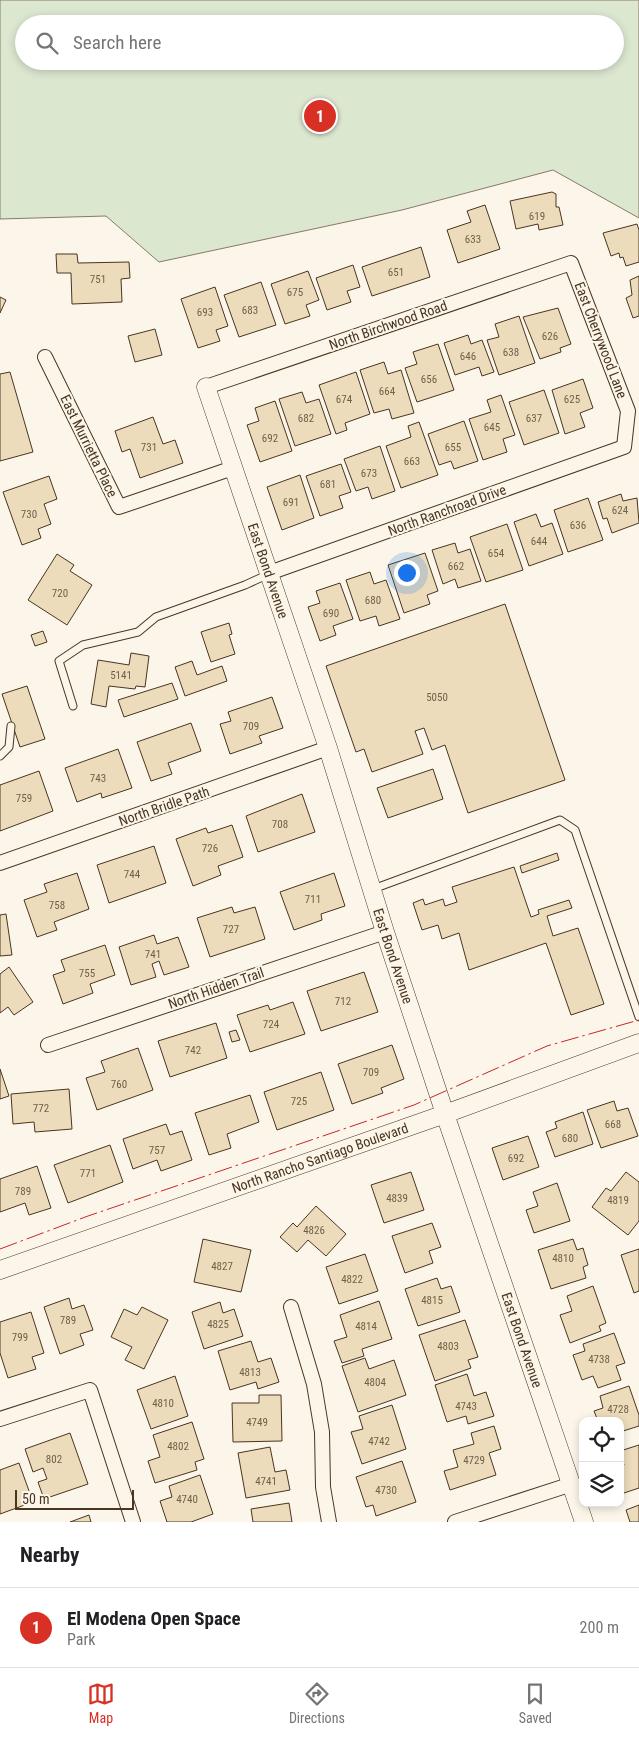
<!DOCTYPE html>
<style>
body{margin:0;font-family:"Roboto Condensed",sans-serif;background:#f6f6f6;color:#202124}
.controls{position:absolute;right:15px;bottom:15px;display:grid;overflow:hidden;border-radius:10px;box-shadow:0 2px 8px #0003}
.controls button{width:45px;height:45px;display:grid;place-items:center;padding:0;border:0;border-bottom:1px solid #e0e0e0;background:#fff;color:#202124;font:25px sans-serif}
.scale{position:absolute;left:15px;bottom:12px;width:119px;box-sizing:border-box;padding-left:5px;border:2px solid #4a3520;border-top:0;font-size:14px;line-height:18px;white-space:nowrap;color:#4a3520;-webkit-text-stroke:4px #fbf6e9;paint-order:stroke}
.you{position:absolute;left:406px;top:572px;width:18px;height:18px;margin:-12px;border:4px solid #fff;border-radius:50%;background:#1a73e8;box-shadow:0 0 0 8px #1a73e833}
.badge{display:grid;place-items:center;width:32px;height:32px;border-radius:50%;background:#d93025;color:#fff;font-size:16px;font-weight:700}
.pin{position:absolute;translate:-50% -50%;border:2px solid #fff;box-shadow:0 1px 5px #0006}
.list{margin:0;padding:0;list-style:none}
h2{display:flex;justify-content:space-between;align-items:center;height:65px;margin:0;padding:0 20px;font-size:21px}
h2 small{font-size:16px;font-weight:400;color:#757577}
.list li{display:grid;grid-template-columns:32px 1fr auto;gap:15px;align-items:center;box-sizing:border-box;height:80px;padding:0 20px;border-top:1px solid #e0e0e0}
.list b{display:block;font-size:19px;white-space:nowrap}
.list p{margin:0;font-size:16px;white-space:nowrap;color:#757577}
.list em{font-size:16px;font-style:normal;color:#757577}
.icon{flex:none;width:28px;height:28px;fill:none;stroke:currentColor;stroke-width:2;stroke-linecap:round;stroke-linejoin:round}
.map{position:relative;flex:none;width:639px;height:1522px;overflow:hidden}
.search{position:absolute;background:#fff;box-shadow:0 2px 8px #0003;left:15px;right:15px;top:15px;height:55px;display:flex;align-items:center;gap:12px;box-sizing:border-box;padding:0 18px;border-radius:28px;color:#757577;font-size:19px}
.sheet{height:145px;background:#fff}
nav{display:flex;justify-content:space-around;align-items:center;box-sizing:border-box;height:70px;border-top:1px solid #e0e0e0;background:#fff;font-size:14px;color:#757577}
nav a{display:grid;justify-items:center;gap:2px}
nav .on{color:#d93025}
.map>svg:first-child{display:block}
</style>
<div class="map">
<svg width="639" height="1522" viewBox="0 0 639 1522">
<rect width="100%" height="100%" fill="#fbf6e9"/>
<path fill="#dce7d0" stroke="#887966" fill-rule="evenodd" d="M0,0H639V218L553,170L402,210L159,262L106,216L0,219ZM24,24H615V61H24Z"/>
<g fill="#ecdcbc" stroke="#4a3520">
<polygon points="552,192 556,194 556,207 559,207 563,225 539,230 538,224 516,229 510,201"/>
<polygon points="485,205 500,249 458,263 447,230 471,222 467,211"/>
<polygon points="637,224 639,230 639,262 626,266 623,257 620,258 619,253 611,256 603,233"/>
<polygon points="421,247 430,277 372,296 362,267"/>
<polygon points="56,254 77,254 78,263 129,262 130,278 121,279 122,302 72,304 71,273 57,273"/>
<polygon points="353,265 360,287 347,291 351,302 327,310 316,278"/>
<polygon points="308,271 319,300 306,305 310,316 285,324 271,284"/>
<polygon points="639,276 639,316 633,318 626,298 632,295 630,280"/>
<polygon points="261,282 276,325 239,337 224,295"/>
<polygon points="215,287 228,326 216,330 220,341 198,348 181,299"/>
<polygon points="0,297 6,300 0,313"/>
<polygon points="558,308 571,344 560,348 561,352 540,359 523,317"/>
<polygon points="519,316 535,363 499,375 487,340 499,337 495,324"/>
<polygon points="155,329 162,355 135,362 128,336"/>
<polygon points="468,335 471,344 482,340 494,372 482,376 479,367 455,375 444,343"/>
<polygon points="438,344 454,390 417,402 405,368 417,364 413,352"/>
<polygon points="384,362 388,374 401,370 414,413 392,419 389,409 374,413 360,370"/>
<polygon points="10,372 33,452 0,461 0,374"/>
<polygon points="356,372 370,414 345,423 347,430 336,434 319,385"/>
<polygon points="583,379 593,408 580,413 585,427 565,434 552,390"/>
<polygon points="544,390 559,433 524,445 509,402"/>
<polygon points="302,392 306,403 319,399 331,434 295,446 279,399"/>
<polygon points="501,395 515,435 503,439 507,452 483,460 469,419 491,412 487,400"/>
<polygon points="275,401 292,451 260,462 247,425 259,421 255,408"/>
<polygon points="153,417 163,444 175,440 183,463 140,478 130,449 122,452 115,431"/>
<polygon points="464,421 478,461 454,469 451,461 439,465 428,434"/>
<polygon points="419,422 438,475 401,488 386,446 411,437 408,426"/>
<polygon points="380,446 395,491 372,499 368,487 356,491 344,459"/>
<polygon points="341,464 351,492 339,496 343,508 320,516 306,476"/>
<polygon points="300,475 314,518 282,530 267,487"/>
<polygon points="49,476 57,499 44,504 51,524 38,529 41,538 22,545 3,492"/>
<polygon points="621,494 623,501 637,498 639,523 612,533 607,518 603,519 598,502"/>
<polygon points="588,498 603,540 568,552 554,510"/>
<polygon points="536,514 541,527 552,523 563,554 529,566 514,522"/>
<polygon points="507,524 523,570 486,582 470,537"/>
<polygon points="455,543 458,553 470,549 481,581 458,588 455,579 443,584 432,550"/>
<polygon points="425,553 438,591 427,595 430,604 404,613 388,565"/>
<polygon points="57,554 74,565 70,571 92,585 67,625 28,600"/>
<polygon points="370,572 374,584 386,580 400,619 379,626 376,616 360,621 346,580"/>
<polygon points="340,583 353,619 333,626 336,635 320,641 308,607 320,603 316,591"/>
<polygon points="505,604 565,780 468,813 445,745 432,750 424,728 415,731 423,754 372,772 364,749 356,752 326,666"/>
<polygon points="229,623 232,634 229,635 235,654 211,662 201,632"/>
<polygon points="43,631 47,642 35,646 31,635"/>
<polygon points="131,653 149,656 145,687 136,686 135,689 109,686 106,707 91,704 98,660 129,665"/>
<polygon points="192,661 197,675 222,666 227,681 185,696 175,667"/>
<polygon points="172,683 178,699 124,717 118,700"/>
<polygon points="27,686 45,739 20,747 2,694"/>
<polygon points="272,697 283,728 259,736 262,743 230,754 220,724 231,721 228,712"/>
<polygon points="191,723 201,751 168,763 172,774 151,781 137,742"/>
<polygon points="118,749 132,788 102,798 101,793 77,802 65,768"/>
<polygon points="433,769 443,799 388,818 377,788"/>
<polygon points="39,771 53,811 0,831 0,785"/>
<polygon points="302,794 315,832 258,852 246,816"/>
<polygon points="232,825 243,857 218,866 221,875 193,886 176,839 206,828 208,833"/>
<polygon points="154,846 166,883 109,903 97,865"/>
<polygon points="557,853 559,860 522,873 520,866"/>
<polygon points="514,867 531,917 539,914 538,910 569,900 572,908 547,916 553,936 578,928 604,1004 571,1015 546,943 469,970 459,933 442,939 438,925 422,930 413,903 423,899 425,905 443,899 445,906 457,902 452,887"/>
<polygon points="77,873 89,909 54,922 57,930 37,937 24,900 47,892 44,884"/>
<polygon points="334,873 345,906 321,914 322,920 294,930 280,892"/>
<polygon points="232,907 234,913 255,907 265,939 210,957 197,918"/>
<polygon points="6,914 12,955 0,956 0,915"/>
<polygon points="154,935 157,944 178,937 189,967 164,975 159,961 152,964 156,977 131,985 119,947"/>
<polygon points="105,945 115,975 90,984 93,993 63,1004 53,975 65,971 61,960"/>
<polygon points="9,967 33,1002 14,1015 8,1007 0,1013 0,974"/>
<polygon points="364,972 378,1012 321,1031 307,991"/>
<polygon points="293,1002 305,1034 250,1052 237,1015 268,1005 270,1010"/>
<polygon points="216,1023 227,1058 170,1077 158,1041"/>
<polygon points="236,1030 240,1040 232,1042 229,1032"/>
<polygon points="392,1045 404,1079 381,1088 383,1093 352,1104 338,1064"/>
<polygon points="138,1048 153,1090 97,1110 86,1078 105,1072 101,1061"/>
<polygon points="0,1069 9,1096 0,1099"/>
<polygon points="321,1072 334,1110 277,1130 264,1092"/>
<polygon points="69,1089 72,1129 35,1132 34,1122 13,1124 11,1094"/>
<polygon points="250,1095 259,1122 227,1134 231,1148 209,1155 195,1113"/>
<polygon points="614,1101 617,1111 628,1108 638,1136 601,1148 587,1110"/>
<polygon points="583,1112 593,1144 555,1157 546,1132 557,1128 555,1122"/>
<polygon points="166,1124 170,1135 182,1131 192,1160 161,1171 157,1160 133,1169 123,1139"/>
<polygon points="528,1136 539,1167 503,1180 492,1148"/>
<polygon points="110,1145 123,1182 68,1203 54,1165"/>
<polygon points="37,1166 51,1208 29,1215 25,1203 0,1212 0,1179"/>
<polygon points="411,1172 424,1210 384,1223 371,1185"/>
<polygon points="626,1172 639,1182 639,1221 628,1235 592,1207 606,1188 611,1191"/>
<polygon points="557,1183 570,1221 534,1233 526,1210 538,1206 533,1192"/>
<polygon points="316,1206 346,1234 326,1256 308,1240 297,1252 280,1237 293,1223 297,1227"/>
<polygon points="432,1223 441,1247 429,1251 433,1263 405,1273 392,1236"/>
<polygon points="203,1239 251,1250 241,1292 194,1282"/>
<polygon points="573,1239 577,1250 583,1248 588,1265 583,1267 586,1278 551,1289 538,1250"/>
<polygon points="639,1249 639,1291 634,1293 621,1255"/>
<polygon points="365,1254 378,1291 339,1304 326,1267"/>
<polygon points="437,1278 441,1289 451,1286 460,1312 418,1326 405,1289"/>
<polygon points="593,1286 606,1323 599,1326 601,1331 570,1343 560,1315 572,1311 567,1296"/>
<polygon points="69,1298 72,1309 84,1305 93,1330 80,1334 84,1345 60,1354 44,1307"/>
<polygon points="379,1301 392,1339 362,1349 364,1356 342,1363 334,1341 347,1337 340,1315"/>
<polygon points="220,1302 223,1313 234,1309 243,1336 204,1349 192,1312"/>
<polygon points="142,1307 168,1320 144,1369 125,1360 132,1347 111,1337 124,1309 137,1315"/>
<polygon points="31,1312 44,1353 32,1357 36,1369 8,1378 0,1353 0,1322"/>
<polygon points="465,1320 478,1357 468,1360 471,1368 435,1381 419,1335"/>
<polygon points="614,1333 625,1363 616,1366 621,1380 598,1388 593,1376 582,1380 573,1355 585,1351 583,1344"/>
<polygon points="251,1341 258,1362 271,1358 279,1382 258,1389 256,1382 230,1390 218,1351"/>
<polygon points="365,1358 369,1369 394,1360 406,1395 358,1412 342,1366"/>
<polygon points="467,1374 474,1396 486,1392 494,1416 468,1424 466,1416 447,1422 435,1385"/>
<polygon points="175,1376 188,1416 151,1429 137,1390"/>
<polygon points="629,1386 639,1415 639,1426 620,1432 620,1421 598,1421 594,1411 603,1408 600,1396"/>
<polygon points="259,1395 281,1395 282,1441 233,1442 232,1403 259,1403"/>
<polygon points="392,1405 406,1449 362,1464 351,1432 363,1429 359,1416"/>
<polygon points="192,1422 204,1459 195,1462 197,1470 155,1483 148,1461 160,1457 153,1435"/>
<polygon points="494,1426 501,1449 489,1453 496,1475 450,1490 444,1471 458,1467 453,1450 474,1444 471,1433"/>
<polygon points="70,1433 88,1484 44,1499 38,1482 47,1479 43,1468 33,1472 25,1449"/>
<polygon points="639,1445 639,1488 621,1494 620,1466 624,1465 620,1451"/>
<polygon points="270,1447 275,1472 286,1470 290,1490 246,1498 238,1453"/>
<polygon points="402,1461 416,1502 376,1516 373,1505 366,1507 356,1477"/>
<polygon points="19,1463 33,1502 0,1514 0,1470"/>
<polygon points="200,1475 213,1514 191,1522 167,1522 160,1501 172,1497 169,1486"/>
<polygon points="289,1503 292,1522 253,1522 251,1509"/>
<polygon points="639,1505 639,1522 630,1522 626,1510"/>
<polygon points="89,1515 91,1522 70,1522"/>
</g>
<g fill="none" stroke-linecap="round" stroke-linejoin="round">
<defs>
<g id="service">
<polyline points="73,706 59,661 83,645 138,632 156,617 245,585 269,574"/>
<polyline points="0,756 9,747 11,726"/>
<polyline points="373,889 560,820 575,830 639,1017"/>
</g>
<g id="minor">
<polyline points="45,357 119,507 233,468"/>
<polyline points="206,387 571,263 628,411 624,447 269,573"/>
<polyline points="0,863 328,748"/>
<polyline points="48,1045 385,932"/>
<polyline points="291,1307 314,1384 322,1432 323,1487 329,1522"/>
<polyline points="0,1419 90,1390 133,1522"/>
<polyline points="455,1522 572,1484"/>
</g>
<g id="tertiary">
<path id="s1" d="M206,387L328,748L385,932L445,1114L584,1522"/>
<path id="s2" d="M0,1270L445,1114L639,1043"/>
</g>
</defs>
<use href="#service" stroke="#4a3520" stroke-width="9"/>
<use href="#minor" stroke="#4a3520" stroke-width="16"/>
<use href="#tertiary" stroke="#4a3520" stroke-width="19"/>
<use href="#service" stroke="#fbf6e9" stroke-width="7"/>
<use href="#minor" stroke="#fbf6e9" stroke-width="14"/>
<use href="#tertiary" stroke="#fbf6e9" stroke-width="18"/>
<polyline stroke="#c62828" stroke-width="1" stroke-dasharray="18 4 2.5 4" stroke-linecap="butt" points="0,1249 88,1216 414,1105 547,1046 639,1020"/>
</g>
<g text-anchor="middle" dominant-baseline="central" stroke-width="4" stroke-linejoin="round" paint-order="stroke">
<g font-size="11" fill="#725f47">
<text x="537" y="216">619</text>
<text x="473" y="239">633</text>
<text x="396" y="272">651</text>
<text x="98" y="279">751</text>
<text x="295" y="292">675</text>
<text x="250" y="310">683</text>
<text x="205" y="312">693</text>
<text x="550" y="336">626</text>
<text x="511" y="352">638</text>
<text x="468" y="356">646</text>
<text x="429" y="379">656</text>
<text x="387" y="391">664</text>
<text x="344" y="399">674</text>
<text x="572" y="399">625</text>
<text x="306" y="418">682</text>
<text x="534" y="418">637</text>
<text x="492" y="427">645</text>
<text x="270" y="438">692</text>
<text x="149" y="447">731</text>
<text x="453" y="447">655</text>
<text x="412" y="461">663</text>
<text x="369" y="473">673</text>
<text x="328" y="484">681</text>
<text x="291" y="502">691</text>
<text x="620" y="510">624</text>
<text x="29" y="514">730</text>
<text x="578" y="525">636</text>
<text x="539" y="541">644</text>
<text x="496" y="553">654</text>
<text x="456" y="566">662</text>
<text x="60" y="593">720</text>
<text x="373" y="600">680</text>
<text x="331" y="613">690</text>
<text x="121" y="675">5141</text>
<text x="437" y="697">5050</text>
<text x="251" y="726">709</text>
<text x="98" y="778">743</text>
<text x="24" y="798">759</text>
<text x="280" y="824">708</text>
<text x="210" y="848">726</text>
<text x="132" y="874">744</text>
<text x="313" y="899">711</text>
<text x="57" y="905">758</text>
<text x="231" y="929">727</text>
<text x="153" y="954">741</text>
<text x="87" y="973">755</text>
<text x="343" y="1001">712</text>
<text x="271" y="1024">724</text>
<text x="193" y="1050">742</text>
<text x="371" y="1072">709</text>
<text x="119" y="1084">760</text>
<text x="299" y="1101">725</text>
<text x="41" y="1108">772</text>
<text x="613" y="1124">668</text>
<text x="570" y="1138">680</text>
<text x="157" y="1150">757</text>
<text x="516" y="1158">692</text>
<text x="88" y="1173">771</text>
<text x="23" y="1191">789</text>
<text x="397" y="1198">4839</text>
<text x="618" y="1200">4819</text>
<text x="314" y="1230">4826</text>
<text x="563" y="1258">4810</text>
<text x="222" y="1266">4827</text>
<text x="352" y="1279">4822</text>
<text x="432" y="1300">4815</text>
<text x="68" y="1320">789</text>
<text x="218" y="1324">4825</text>
<text x="366" y="1326">4814</text>
<text x="20" y="1337">799</text>
<text x="448" y="1346">4803</text>
<text x="599" y="1359">4738</text>
<text x="250" y="1372">4813</text>
<text x="375" y="1382">4804</text>
<text x="163" y="1403">4810</text>
<text x="466" y="1406">4743</text>
<text x="618" y="1409">4728</text>
<text x="257" y="1422">4749</text>
<text x="379" y="1441">4742</text>
<text x="178" y="1446">4802</text>
<text x="54" y="1459">802</text>
<text x="474" y="1460">4729</text>
<text x="266" y="1481">4741</text>
<text x="386" y="1490">4730</text>
<text x="187" y="1499">4740</text>
</g>
<g font-size="14" fill="#4a3520" stroke="#fbf6e9">
<text transform="translate(388 325) rotate(-19)">North Birchwood Road</text>
<text transform="translate(601 340) rotate(69)">East Cherrywood Lane</text>
<text transform="translate(89 446) rotate(64)">East Murrietta Place</text>
<text transform="translate(447 510) rotate(-20)">North Ranchroad Drive</text>
<text stroke="none"><textPath href="#s1" startOffset="194">East Bond Avenue</textPath></text>
<text transform="translate(164 806) rotate(-19)">North Bridle Path</text>
<text stroke="none"><textPath href="#s1" startOffset="599">East Bond Avenue</textPath></text>
<text transform="translate(216 988) rotate(-19)">North Hidden Trail</text>
<text stroke="none"><textPath href="#s2" startOffset="339">North Rancho Santiago Boulevard</textPath></text>
<text stroke="none"><textPath href="#s1" startOffset="1004">East Bond Avenue</textPath></text>
</g>
</g>
</svg>
<div class="controls">
<button><svg class="icon" aria-label="locate" viewBox="0 0 24 24"><circle cx="12" cy="12" r="6"/><path d="M12 2v4M12 18v4M2 12h4M18 12h4"/></svg></button>
<button><svg class="icon" aria-label="layers" viewBox="0 0 24 24"><path d="M12 4l9 5-9 5-9-5zM3 14l9 5 9-5"/></svg></button>
</div>
<div class="scale">50 m</div>
<div class="you"></div>
<div class="pin badge" style="left:320px;top:116px">1</div>
<div class="search"><svg class="icon" aria-label="search" viewBox="0 0 24 24"><circle cx="10" cy="10" r="6"/><path d="M15 15l6 6"/></svg>Search here</div>
</div>
<section class="sheet">
<h2>Nearby<small></small></h2>
<ul class="list">
<li><span class="badge">1</span><div><b>El Modena Open Space</b><p>Park</p></div><em>200 m</em></li>
</ul>
</section>
<nav>
<a class="on"><svg class="icon" aria-label="map" viewBox="0 0 24 24"><path d="M3 6l6-2 6 2 6-2v14l-6 2-6-2-6 2zM9 4v14M15 6v14"/></svg>Map</a>
<a><svg class="icon" aria-label="directions" viewBox="0 0 24 24"><path d="M12 3l9 9-9 9-9-9zM9 14v-3h6M13 9l2 2-2 2"/></svg>Directions</a>
<a><svg class="icon" aria-label="saved" viewBox="0 0 24 24"><path d="M7 4h10v16l-5-4-5 4z"/></svg>Saved</a>
</nav>
